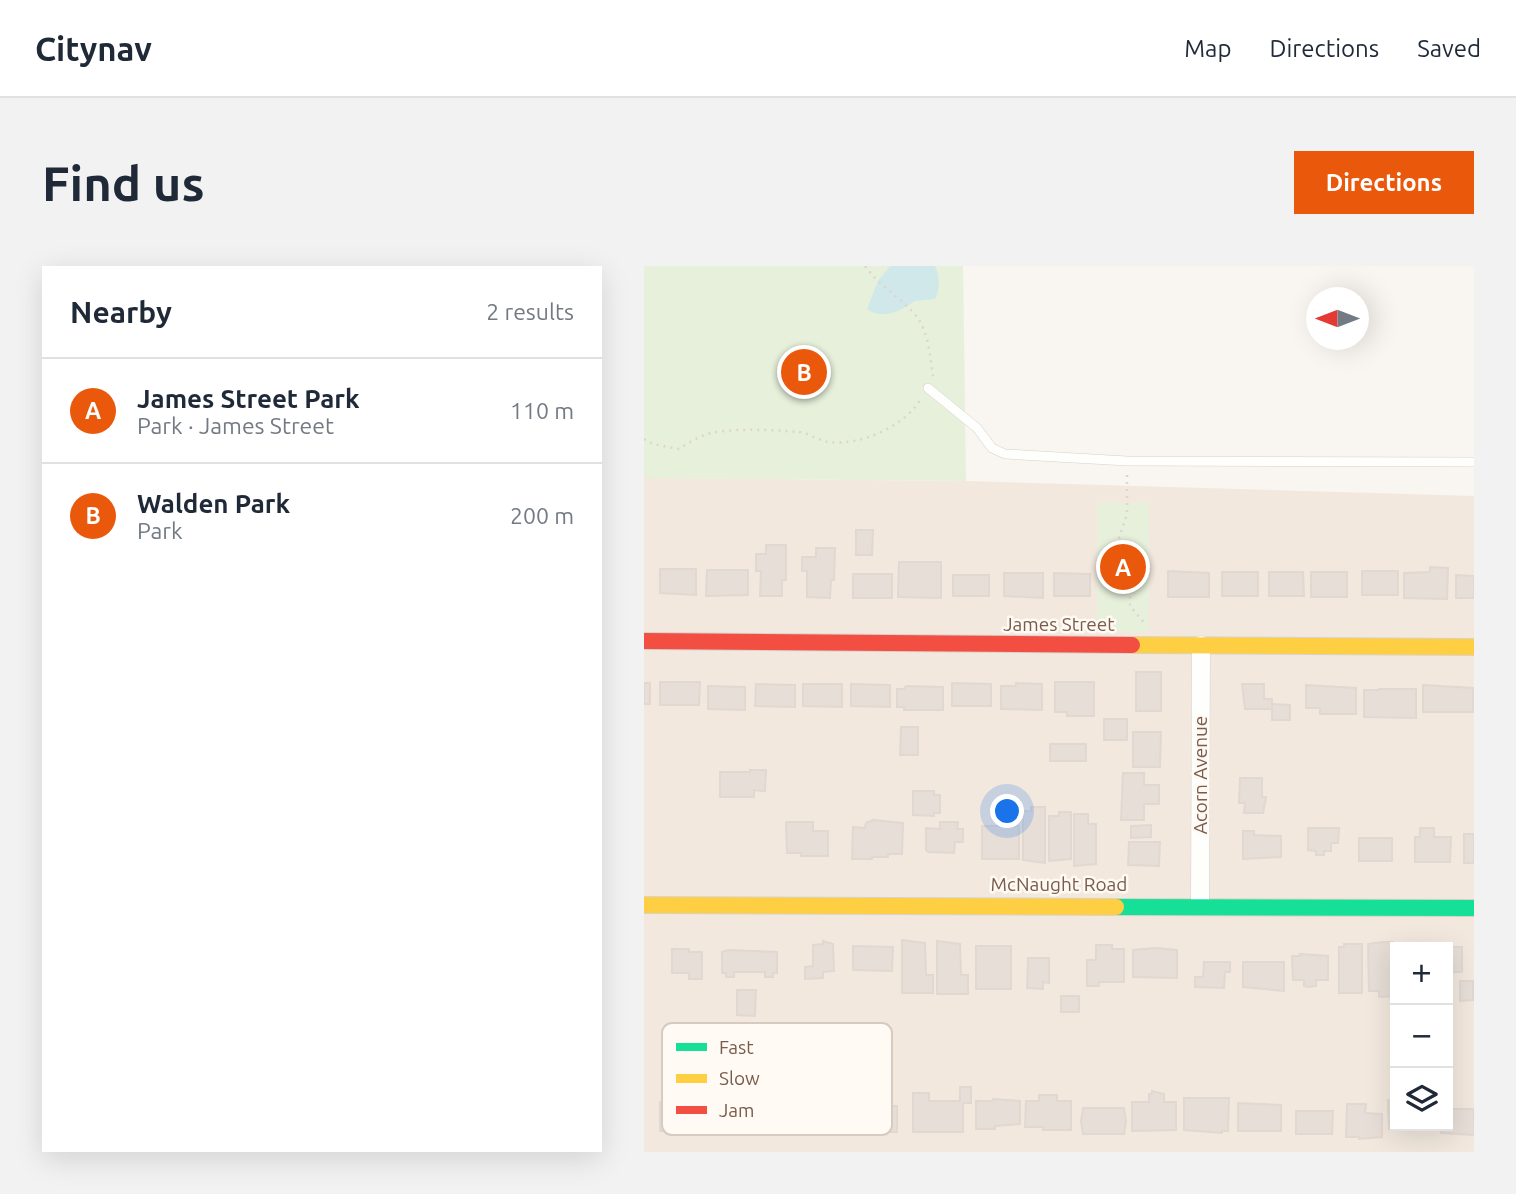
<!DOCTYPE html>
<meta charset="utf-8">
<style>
body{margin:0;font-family:Ubuntu,sans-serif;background:#f2f2f3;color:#1f2937}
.controls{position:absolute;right:21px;bottom:21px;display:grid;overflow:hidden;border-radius:0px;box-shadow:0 7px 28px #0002}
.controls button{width:63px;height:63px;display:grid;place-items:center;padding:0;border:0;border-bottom:2px solid #e0e1e3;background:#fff;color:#1f2937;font:35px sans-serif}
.compass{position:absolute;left:662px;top:21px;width:63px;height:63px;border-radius:50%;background:#fff;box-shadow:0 7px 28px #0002;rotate:270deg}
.you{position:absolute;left:364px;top:546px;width:24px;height:24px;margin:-18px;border:5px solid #fff;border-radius:50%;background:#1a73e8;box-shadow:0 0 0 10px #1a73e833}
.badge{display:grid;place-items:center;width:46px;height:46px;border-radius:50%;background:#ea580c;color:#fff;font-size:23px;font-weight:700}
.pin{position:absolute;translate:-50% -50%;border:4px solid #fff;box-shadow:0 2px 7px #0006}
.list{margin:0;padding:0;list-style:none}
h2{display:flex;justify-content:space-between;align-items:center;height:91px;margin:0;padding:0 28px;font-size:30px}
h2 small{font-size:23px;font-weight:400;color:#747a83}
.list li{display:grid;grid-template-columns:46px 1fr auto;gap:21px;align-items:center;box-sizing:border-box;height:105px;padding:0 28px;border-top:2px solid #e0e1e3}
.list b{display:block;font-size:26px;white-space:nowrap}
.list p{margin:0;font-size:23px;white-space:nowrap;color:#747a83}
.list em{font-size:23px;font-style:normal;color:#747a83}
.icon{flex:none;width:38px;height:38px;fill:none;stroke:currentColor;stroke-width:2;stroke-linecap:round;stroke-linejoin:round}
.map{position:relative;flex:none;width:830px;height:886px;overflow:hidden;border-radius:0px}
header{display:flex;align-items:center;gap:42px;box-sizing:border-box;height:98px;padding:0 35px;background:#fff;border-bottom:2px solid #e0e1e3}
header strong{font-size:33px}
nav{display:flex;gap:38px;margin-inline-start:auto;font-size:24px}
.intro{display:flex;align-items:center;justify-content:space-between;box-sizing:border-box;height:168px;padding:0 42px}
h1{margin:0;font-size:49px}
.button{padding:18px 32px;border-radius:0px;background:#ea580c;color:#fff;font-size:24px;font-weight:700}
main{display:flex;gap:42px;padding:0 42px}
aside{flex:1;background:#fff;border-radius:0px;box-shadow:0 7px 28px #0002}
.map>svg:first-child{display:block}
</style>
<header>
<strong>Citynav</strong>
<nav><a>Map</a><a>Directions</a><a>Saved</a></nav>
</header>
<div class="intro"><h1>Find us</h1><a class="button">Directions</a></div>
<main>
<aside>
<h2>Nearby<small>2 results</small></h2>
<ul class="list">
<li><span class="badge">A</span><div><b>James Street Park</b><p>Park · James Street</p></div><em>110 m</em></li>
<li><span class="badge">B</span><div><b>Walden Park</b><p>Park</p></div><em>200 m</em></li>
</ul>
</aside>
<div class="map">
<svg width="830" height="886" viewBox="0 0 830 886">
<rect width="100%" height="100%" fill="#f9f5f0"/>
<path fill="#f2e8de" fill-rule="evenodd" d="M0,212L322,215L830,230V886H0ZM751,681H804V860H751Z"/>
<g fill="#e7f0db">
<polygon points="0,0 319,0 322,215 0,212"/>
<rect x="453" y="237" width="52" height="129"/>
</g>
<path fill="#d0e8ea" d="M246,0H291C296,11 296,22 291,33L271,35C257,44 240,55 223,43L234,15Z"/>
<g fill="#e6ded7" stroke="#e2d8d2" stroke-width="2">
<polygon points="212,264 229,264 228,289 212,289"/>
<polygon points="122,279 142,279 142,314 138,314 138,330 116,330 117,305 112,305 112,288 122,288"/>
<polygon points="172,282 191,282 190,314 187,314 186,332 163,331 163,305 158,305 158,291 172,291"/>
<polygon points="255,296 297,296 297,332 254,331"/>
<polygon points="786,301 804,302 803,333 760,332 760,307 786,306"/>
<polygon points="16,303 52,303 52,329 16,327"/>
<polygon points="63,304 104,304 104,329 62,330"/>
<polygon points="524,305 565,307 565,331 524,331"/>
<rect x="718" y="305" width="36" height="24"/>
<rect x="578" y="306" width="36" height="24"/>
<polygon points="625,306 659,306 660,330 625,330"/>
<rect x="667" y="306" width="36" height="25"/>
<polygon points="360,307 399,307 399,332 360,330"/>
<polygon points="410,307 446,308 446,330 410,330"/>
<rect x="209" y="308" width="39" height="24"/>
<rect x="309" y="309" width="36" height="21"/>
<polygon points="812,309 830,310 830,332 812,332"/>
<rect x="492" y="406" width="25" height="39"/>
<polygon points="16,416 56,416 55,439 16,439"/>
<polygon points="411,416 450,416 450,450 423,450 423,446 411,446"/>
<rect x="0" y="417" width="6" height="21"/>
<polygon points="308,417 347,418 347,440 308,440"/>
<polygon points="372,417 398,418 398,444 357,443 357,420 372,420"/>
<polygon points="112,418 151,419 151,441 111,440"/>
<polygon points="159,418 198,418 198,441 159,440"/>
<polygon points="207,418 246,419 246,441 207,440"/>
<polygon points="598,418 620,418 620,433 628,433 628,443 601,443"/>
<polygon points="662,419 712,422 712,448 676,448 676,442 662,442"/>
<polygon points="779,419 829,422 829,446 779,446"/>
<polygon points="64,420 101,421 101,444 64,443"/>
<polygon points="262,420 299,421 299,444 260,444 260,441 253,441 253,423 260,423"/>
<polygon points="735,423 772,423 772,452 720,451 720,424 735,424"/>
<polygon points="628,438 646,439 646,454 628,454"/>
<rect x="460" y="453" width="23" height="21"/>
<polygon points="257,461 274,461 274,489 256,489"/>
<polygon points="489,466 517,466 516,501 489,501"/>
<rect x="406" y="478" width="36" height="17"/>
<polygon points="106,504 122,504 121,525 110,524 110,531 76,531 76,506 106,506"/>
<polygon points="479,507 500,507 500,519 515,519 515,538 500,538 500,554 477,554"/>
<polygon points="596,512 618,512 618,531 622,531 619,547 600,547 601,537 595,537"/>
<polygon points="269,525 290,525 290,529 296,529 296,547 290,547 290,550 269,549"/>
<polygon points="387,541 401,541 401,597 379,594 379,545 387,545"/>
<polygon points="415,546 427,546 427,593 405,595 405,550 415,550"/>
<polygon points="430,548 444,548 444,558 452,558 452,598 430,600"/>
<polygon points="229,554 259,557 258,588 244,588 244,591 228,591 228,593 208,593 209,561 221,562 222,557"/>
<polygon points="142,556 169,556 169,565 184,565 184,590 157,590 157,587 143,587"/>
<polygon points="296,556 314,556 313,563 319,563 319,576 311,576 310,587 285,586 282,584 282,562 296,563"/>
<polygon points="507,559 507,571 487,572 487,560"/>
<rect x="338" y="560" width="37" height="33"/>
<polygon points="664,562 695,562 694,577 687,577 687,585 680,585 680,589 672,589 672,585 664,584"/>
<polygon points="776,562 790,562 790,571 807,571 806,596 771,596 771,571 776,571"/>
<polygon points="599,565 610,565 610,569 637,570 637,591 599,593"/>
<rect x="820" y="568" width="10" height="29"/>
<rect x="715" y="572" width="33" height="23"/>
<polygon points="485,576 516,576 515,600 484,599"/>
<polygon points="258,674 281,677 282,709 289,709 289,727 258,727"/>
<polygon points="179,675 189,678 190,705 179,706 179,712 161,713 161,701 169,700 169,679 179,678"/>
<polygon points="293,675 316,678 317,709 324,709 324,728 293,728"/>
<polygon points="739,676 749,676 749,730 735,731 735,725 725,725 724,678"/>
<polygon points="700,678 718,678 718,727 695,727 695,681 700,681"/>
<polygon points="452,679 468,679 468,683 480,683 480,716 455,716 455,720 443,720 443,694 452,694"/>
<polygon points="209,680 249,681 248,705 209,704"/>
<rect x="332" y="680" width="35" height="43"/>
<polygon points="796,681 818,681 818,706 804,706 804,681"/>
<polygon points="511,682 533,684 533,712 489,711 489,684"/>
<polygon points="28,683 45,683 45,686 58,686 58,713 45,713 45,707 28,707"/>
<polygon points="84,684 133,686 133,707 129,707 129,711 121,711 121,706 90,706 90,711 82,711 82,707 78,707 78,686"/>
<polygon points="656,688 684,690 684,714 672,714 672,720 665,721 660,720 660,714 649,714 648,690 657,690"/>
<polygon points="384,692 405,692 405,717 399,716 399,723 383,722"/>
<polygon points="560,696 586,696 586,706 581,706 580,722 551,721 551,711 559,711"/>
<polygon points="599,696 640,696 640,725 599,721"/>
<polygon points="816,715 829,715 829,734 816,735"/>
<polygon points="93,724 112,724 111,750 93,749"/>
<rect x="417" y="730" width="18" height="16"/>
<polygon points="316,821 327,821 327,837 319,837 319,866 269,866 269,827 285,827 285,835 316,835"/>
<polygon points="508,825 520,828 520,836 532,836 532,864 488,865 488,836 505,836 505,828 508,828"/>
<polygon points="395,829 413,829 413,835 427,835 427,864 399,864 399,861 381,861 382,835 395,835"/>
<polygon points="540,832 585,832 584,865 578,865 578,867 540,864"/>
<polygon points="349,833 376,835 376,858 351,860 351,863 332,863 332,835 348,835"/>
<polygon points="744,834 751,834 751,860 782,860 782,864 745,863"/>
<rect x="16" y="836" width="40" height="29"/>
<polygon points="594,837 637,839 637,865 594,865"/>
<polygon points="703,838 722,838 721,847 738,848 738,871 715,873 715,871 702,871"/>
<polygon points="206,840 253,840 253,866 205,866"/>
<polygon points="439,842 480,842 482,855 480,868 439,868 437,855"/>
<polygon points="804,843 830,843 830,869 797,867 797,860 804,860"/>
<polygon points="652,845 689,845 688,868 652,868"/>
</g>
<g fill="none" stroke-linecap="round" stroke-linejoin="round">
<defs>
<polyline id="lane" points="284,122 333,162 348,182 361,188 483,195 830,196"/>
<polyline id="street" points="556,639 557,379"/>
<polyline id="fast" points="472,641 830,642"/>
<g id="slow">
<polyline points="488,379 830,381"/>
<polyline points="0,639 472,641"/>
</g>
<polyline id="jam" points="0,375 488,379"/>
</defs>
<use href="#lane" stroke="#d7d1cb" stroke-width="10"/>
<use href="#street" stroke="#d7d1cb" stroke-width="19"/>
<use href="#fast" stroke="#d9d2cb" stroke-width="18"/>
<use href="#slow" stroke="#d9d2cb" stroke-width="18"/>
<use href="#jam" stroke="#d9d2cb" stroke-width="18"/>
<g stroke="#dcd5d0" stroke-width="2.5" stroke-dasharray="2 5" stroke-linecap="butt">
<path d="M221,0C235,20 258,32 273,51C285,68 286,90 289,110"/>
<path d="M0,173L9,178L34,183C42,179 50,173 58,170C78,161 131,164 155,166C165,167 175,175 185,176C217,180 262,160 278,131"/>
<polyline points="483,209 483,248 472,281 486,315 486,340 502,359"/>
</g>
<use href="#lane" stroke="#fefefd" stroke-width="9"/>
<use href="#street" stroke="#fefefd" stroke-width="18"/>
<use href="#fast" stroke="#16e098" stroke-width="16"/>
<use href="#slow" stroke="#ffcf43" stroke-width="16"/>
<use href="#jam" stroke="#f24e42" stroke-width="16"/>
</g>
<g text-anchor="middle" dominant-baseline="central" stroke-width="5" stroke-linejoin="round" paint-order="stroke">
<g font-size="19" fill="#7a5c4d" stroke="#fffaf3">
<text x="415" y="358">James Street</text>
<text transform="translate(556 509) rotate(-90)">Acorn Avenue</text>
<text x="415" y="618">McNaught Road</text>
</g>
</g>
<rect x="18" y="757" width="230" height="112" rx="10" fill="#fffaf3" stroke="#d7cbc1" stroke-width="2"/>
<rect x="32" y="777" width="31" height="8" fill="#16e098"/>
<rect x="32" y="808" width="31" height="9" fill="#ffcf43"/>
<rect x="32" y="840" width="31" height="8" fill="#f24e42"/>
<g font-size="19" fill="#7a5c4d">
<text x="75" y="788">Fast</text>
<text x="75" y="819">Slow</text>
<text x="75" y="851">Jam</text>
</g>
</svg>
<div class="controls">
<button>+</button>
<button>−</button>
<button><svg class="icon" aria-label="layers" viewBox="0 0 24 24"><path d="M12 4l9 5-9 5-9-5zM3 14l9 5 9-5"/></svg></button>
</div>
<svg class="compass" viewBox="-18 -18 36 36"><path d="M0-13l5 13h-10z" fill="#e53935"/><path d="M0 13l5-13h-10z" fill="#747a83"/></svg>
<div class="you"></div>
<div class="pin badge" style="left:479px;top:301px">A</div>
<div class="pin badge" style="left:160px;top:106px">B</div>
</div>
</main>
